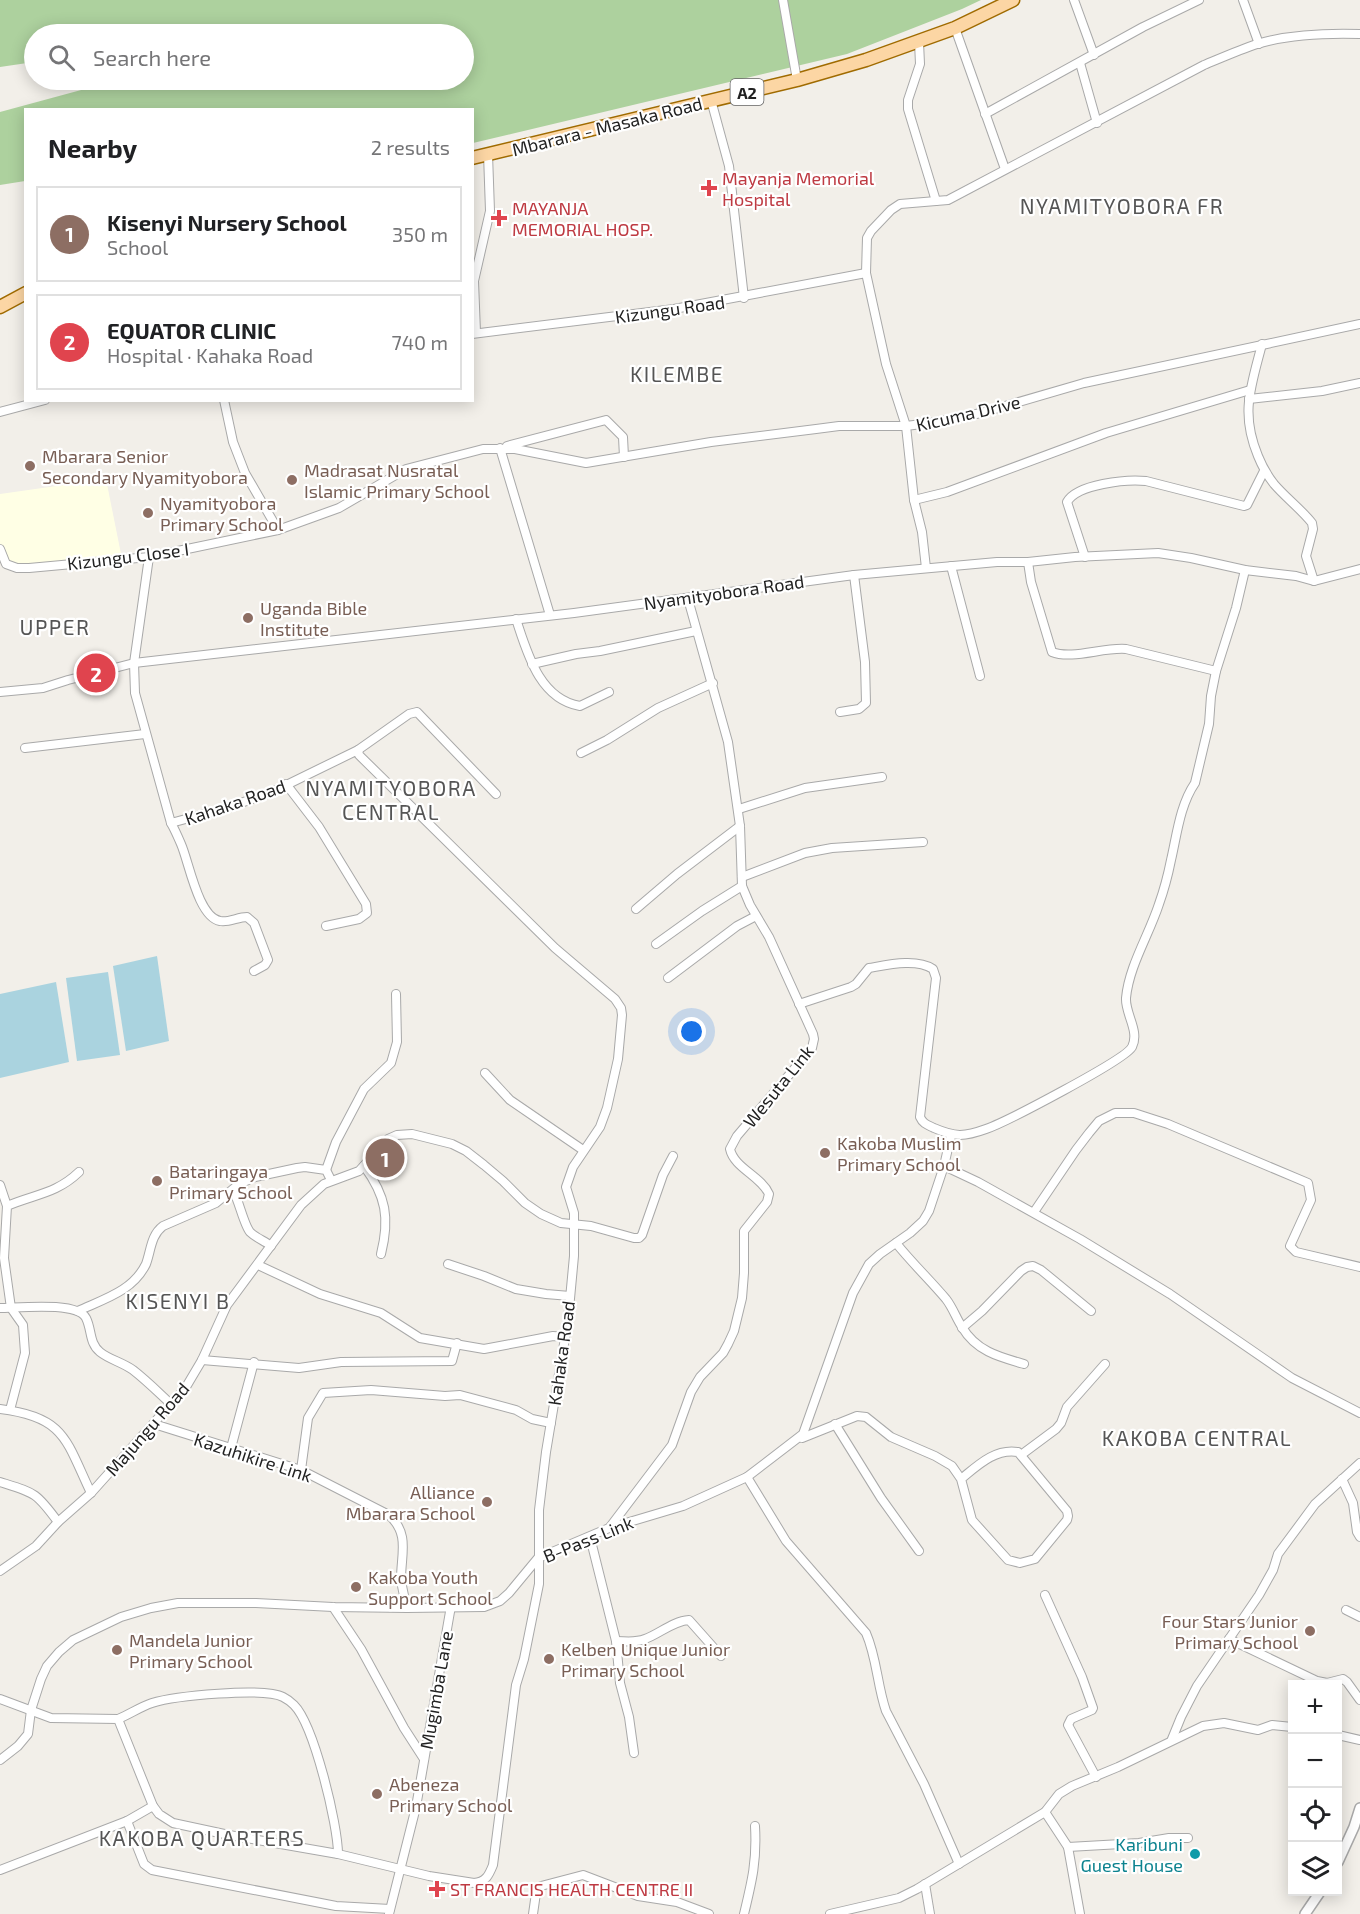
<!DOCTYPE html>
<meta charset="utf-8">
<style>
body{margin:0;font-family:"Exo 2",sans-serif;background:#f6f6f6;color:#202124}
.controls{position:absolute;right:18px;bottom:18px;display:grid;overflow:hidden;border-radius:0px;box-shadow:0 3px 15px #0003}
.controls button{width:54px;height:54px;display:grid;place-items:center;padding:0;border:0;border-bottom:2px solid #e0e0e0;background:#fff;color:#202124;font:30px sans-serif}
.you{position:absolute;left:692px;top:1032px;width:21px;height:21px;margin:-15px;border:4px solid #fff;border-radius:50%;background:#1a73e8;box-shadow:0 0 0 9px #1a73e833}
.badge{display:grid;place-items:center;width:39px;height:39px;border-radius:50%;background:#db2777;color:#fff;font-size:20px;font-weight:700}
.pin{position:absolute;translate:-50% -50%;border:3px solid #fff;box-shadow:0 2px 6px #0006}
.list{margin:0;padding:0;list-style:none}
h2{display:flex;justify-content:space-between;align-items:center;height:78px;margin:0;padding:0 24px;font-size:26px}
h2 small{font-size:20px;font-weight:400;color:#757577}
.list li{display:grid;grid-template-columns:39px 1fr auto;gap:18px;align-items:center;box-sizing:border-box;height:96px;margin:0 12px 12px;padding:0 12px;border:2px solid #e0e0e0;border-radius:0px}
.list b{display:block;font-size:22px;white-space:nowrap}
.list p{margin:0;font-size:20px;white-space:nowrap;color:#757577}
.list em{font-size:20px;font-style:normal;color:#757577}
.icon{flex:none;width:33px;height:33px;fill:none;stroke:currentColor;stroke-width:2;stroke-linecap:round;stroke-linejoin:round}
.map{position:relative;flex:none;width:1360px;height:1914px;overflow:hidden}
.search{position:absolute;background:#fff;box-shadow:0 3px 15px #0003;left:24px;top:24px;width:450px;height:66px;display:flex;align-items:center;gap:15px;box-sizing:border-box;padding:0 21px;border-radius:33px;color:#757577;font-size:22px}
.panel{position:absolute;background:#fff;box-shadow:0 3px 15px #0003;left:24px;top:108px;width:450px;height:294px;border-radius:0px}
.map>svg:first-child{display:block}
</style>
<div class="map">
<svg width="1360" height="1914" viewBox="0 0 1360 1914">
<rect width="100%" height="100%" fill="#f2efe9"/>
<polygon fill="#ffffe5" points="106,479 122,559 17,568 6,564 0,549 0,494"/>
<polygon fill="#add19e" points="0,0 981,0 962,9 847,54 473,143 472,110 26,110 25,181 0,185 0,112 118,80 464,80 464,34 34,34 34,62 0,67"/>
<g fill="#aad3df">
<polygon points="157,956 169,1041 126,1051 113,966"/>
<polygon points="108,972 120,1055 77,1061 66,978"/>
<polygon points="56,982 69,1062 0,1078 0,994"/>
</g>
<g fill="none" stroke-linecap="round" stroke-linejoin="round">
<defs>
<g id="minor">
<polyline points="783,0 797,80"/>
<polyline points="1074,0 1094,55"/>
<polyline points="1243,0 1259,44"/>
<polyline points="955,28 1005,169"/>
<polyline points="919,42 920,64 908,100 908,109 936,201"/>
<polyline points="1080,63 1097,123"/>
<polyline points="711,100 729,166 744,298"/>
<polyline points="985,114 1143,27 1199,0"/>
<polyline points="476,333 474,281 490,211 488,154"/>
<polyline points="472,334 674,309 866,273"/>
<path d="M1262,344C1251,387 1240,413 1258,456C1262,466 1267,475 1274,484C1286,498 1301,509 1312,523L1313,529L1306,556L1314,581"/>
<polyline points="1249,399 1322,391 1360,383"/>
<polyline points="224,400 233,442 245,473 278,530"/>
<polyline points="0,412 45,400"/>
<polyline points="507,446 606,420 623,437 624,457"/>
<polyline points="500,448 550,615"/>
<polyline points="914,500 947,492 1106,433 1250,390"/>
<polyline points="0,549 6,564 17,568 29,568 149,557 278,530 339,508 406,469 483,449 515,449 586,463 711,442 816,429 839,426 906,426 937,422 981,413 1084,383 1360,324"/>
<path d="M1085,557L1067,502C1077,484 1127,479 1146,481L1244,506L1247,505L1264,471"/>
<path d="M1028,562L1031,582L1052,652C1072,660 1103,647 1126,649L1216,671"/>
<polyline points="951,566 980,676"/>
<path d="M926,568L922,532L914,500L906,426L886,364L866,273L867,238L871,231L891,210L900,204L948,200L1204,65C1221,58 1239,50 1257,44C1290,34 1326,33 1360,34"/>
<path d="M516,619C527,652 539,699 580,706L609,692"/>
<polyline points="532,664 576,654 600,651 696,631"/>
<polyline points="0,692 43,688 68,680 134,663 574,613 854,575 997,562 1028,562 1075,557 1158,553 1191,558 1245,570 1296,576 1314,581 1360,569"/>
<polyline points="840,712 859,709 866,703 865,662 854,575"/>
<polyline points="25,748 145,734"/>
<polyline points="358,750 409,714 417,712 496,794"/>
<polyline points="581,753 607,740 658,708 713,683"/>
<polyline points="286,784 319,827 366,904 367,913 359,919 326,926"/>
<polyline points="739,809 805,788 882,777"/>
<path d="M171,823C175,830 178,837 181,844C189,862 198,917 220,921C228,923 238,917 247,917L254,923L268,960L265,965L254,971"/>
<polyline points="742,877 805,853 832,848 923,842"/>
<polyline points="636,909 677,874 740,826"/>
<polyline points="656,944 702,911 742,886"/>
<polyline points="668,978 737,926 756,916"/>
<path d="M799,1004L851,987L856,984L869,968C887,965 916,958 933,969L936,978L920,1117C923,1124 928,1125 934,1128C955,1137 964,1137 986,1129C1006,1122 1125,1060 1132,1047C1140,1031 1125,1014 1126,998C1129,966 1149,935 1159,904C1164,890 1168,875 1171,860C1177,834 1180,805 1195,783L1209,724L1211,696L1216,671L1236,608L1245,570"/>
<polyline points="485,1073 510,1100 583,1150"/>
<path d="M364,1166C386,1196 390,1218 381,1254"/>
<polyline points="944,1166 978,1182 1080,1239 1170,1294 1292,1378 1360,1413"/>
<polyline points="326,1170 336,1142 364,1089 391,1063 397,1042 396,994"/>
<polyline points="0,1185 7,1206"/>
<path d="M233,1190C239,1201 244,1225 250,1232C256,1238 265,1241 271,1246"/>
<polyline points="1034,1212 1076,1150 1089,1133 1099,1121 1115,1113 1134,1113 1168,1124 1308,1183 1311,1200 1290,1246 1296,1252 1360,1267"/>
<path d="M896,1243C912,1263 930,1280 946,1299C953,1308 956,1318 962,1327C976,1351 999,1357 1024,1364"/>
<polyline points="448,1264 484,1276 516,1289 546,1294 570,1296"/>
<polyline points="258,1265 320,1294 381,1313 420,1338 484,1349 553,1336 565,1337"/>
<path d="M0,1308C17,1308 77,1301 86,1318C92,1330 89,1343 100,1352C110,1360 122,1362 133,1370C146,1380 159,1393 171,1404"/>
<path d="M78,1311C104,1299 133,1291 146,1264C151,1250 151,1235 163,1226L216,1203L239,1184L255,1177L297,1168L305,1167L326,1170L331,1180"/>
<polyline points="962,1328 982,1311 1021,1271 1027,1267 1033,1266 1041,1270 1091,1311"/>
<polyline points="202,1360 299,1368 341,1362 452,1361 457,1343"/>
<path d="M0,1409C66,1417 66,1441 91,1493"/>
<path d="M10,1410L25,1353L23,1325L11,1308L4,1258L7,1206C35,1194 56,1194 79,1172"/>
<path d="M154,1424L301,1470L389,1515C410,1534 401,1554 401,1579C402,1589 405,1599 407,1608"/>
<polyline points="835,1424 881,1498 919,1551"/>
<path d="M802,1438L857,1416L866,1417L891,1437L935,1456L952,1466L961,1479L972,1520L1008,1560L1020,1563L1035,1559L1067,1520L1068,1516L1067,1511L1018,1452C995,1448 977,1466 961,1479"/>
<polyline points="231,1448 254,1362"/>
<polyline points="1021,1455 1056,1429 1061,1423 1067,1407 1105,1364"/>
<polyline points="301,1470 308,1418 323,1393 371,1390 445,1396 460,1395 516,1410 532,1419 551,1423"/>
<path d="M747,1477L786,1541L866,1633C877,1658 877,1685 886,1711L924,1784L959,1864"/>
<polyline points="1342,1479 1353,1503 1357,1532 1360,1537"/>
<path d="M0,1482C35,1493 36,1492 58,1522"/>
<path d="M610,1527L672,1445L691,1392L700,1377L723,1353L728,1344L734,1331L742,1298L744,1273V1231L767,1202L769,1194C761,1176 734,1168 730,1149L737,1136L812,1048L814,1039L813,1034L769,937L750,905L742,886L740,826L728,742L688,599"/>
<polyline points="590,1537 616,1641 620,1683 629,1717 634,1753"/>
<polyline points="0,1571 36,1546 58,1522 91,1493 186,1387 202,1360 227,1305 301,1205 324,1184 359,1171 388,1139 397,1135 412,1134 452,1144 466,1151 484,1165 503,1181 525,1203 541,1214 561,1223 591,1226 634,1238 639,1238 642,1235 663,1175 673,1156"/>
<polyline points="1045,1595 1082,1677 1093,1708 1092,1710 1071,1719 1068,1725 1096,1777"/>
<polyline points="333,1607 361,1649 404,1728 424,1759"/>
<polyline points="1346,1610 1360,1617"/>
<polyline points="1229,1639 1317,1681 1327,1683 1343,1679 1347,1682 1360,1700"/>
<path d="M616,1641C625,1641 635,1643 645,1639C659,1634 673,1621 689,1620L721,1656"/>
<path d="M0,1699L51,1718L118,1719L153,1806L159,1814L173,1823L229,1835L338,1854L429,1876L474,1883C486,1882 489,1875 493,1865L516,1685L524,1659L539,1584V1510L546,1452L568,1320L574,1256V1213L566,1187L573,1167L600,1127L607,1108L618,1059L622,1015L621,1008L615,999L555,948L359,755L358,750L270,793L226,808L171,823L135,693L134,663L149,557"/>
<path d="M118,1719C130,1714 140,1707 152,1703C174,1696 264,1687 283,1697C287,1699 292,1703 294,1705C314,1725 338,1825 338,1854"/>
<polyline points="1338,1735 1360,1740"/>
<polyline points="1172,1739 1181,1717 1197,1686 1259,1595 1273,1570 1278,1554 1315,1504 1360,1463"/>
<polyline points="0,1760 18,1746 28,1734 31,1710 41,1679 47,1666 59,1652 73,1640 121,1617 151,1608 178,1603 256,1603 333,1607 407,1608 484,1607 500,1601 509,1593 538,1558 609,1528 683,1506 747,1477 803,1434 853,1293 869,1264 880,1254 910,1233 923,1221 929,1211 944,1166 951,1135"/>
<polyline points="1045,1812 1068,1847 1080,1914"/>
<polyline points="127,1821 144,1864 152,1870 336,1906 390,1909"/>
<polyline points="1068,1847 1139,1843 1169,1838 1188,1838"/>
<polyline points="0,1870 127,1821 153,1806"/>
<polyline points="925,1884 930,1914"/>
<polyline points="389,1914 416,1807 451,1606"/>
<polyline points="533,1914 536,1893 541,1886 583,1875 638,1896 677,1902 709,1914"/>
<path d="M744,1914C752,1881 757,1861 755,1826"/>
<polyline points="830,1914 899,1898 917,1889 1045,1812 1059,1794 1072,1786 1118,1767 1203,1726 1224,1723 1258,1730 1272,1725 1292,1727"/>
</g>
<g id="tertiary">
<polyline points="1338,1862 1354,1827 1360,1808"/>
<polyline points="1305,1914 1320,1892"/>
</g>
<g id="primary">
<polyline points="472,158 797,80 866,60 955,28 1013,0"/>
<polyline points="0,307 26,293"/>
</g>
</defs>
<use href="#minor" stroke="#a9a9a9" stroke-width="10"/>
<use href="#tertiary" stroke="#a9a9a9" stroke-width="12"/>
<use href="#primary" stroke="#a06b00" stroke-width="15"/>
<use href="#minor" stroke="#fff" stroke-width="8"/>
<use href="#tertiary" stroke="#fff" stroke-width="9"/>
<use href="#primary" stroke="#fcd6a4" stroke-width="12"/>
</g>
<g fill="#e0444e" stroke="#fff" stroke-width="2">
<path d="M706 179h6v6h6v6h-6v6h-6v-6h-6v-6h6z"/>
<path d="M496 209h6v6h6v6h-6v6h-6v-6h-6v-6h6z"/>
<path d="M434 1880h6v6h6v6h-6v6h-6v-6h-6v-6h6z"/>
</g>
<g fill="#8d6e63" stroke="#fff" stroke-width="2">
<circle cx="30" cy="466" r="6"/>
<circle cx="292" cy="480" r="6"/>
<circle cx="148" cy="513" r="6"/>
<circle cx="248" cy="618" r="6"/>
<circle cx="825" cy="1153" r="6"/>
<circle cx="157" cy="1181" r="6"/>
<circle cx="487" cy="1502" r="6"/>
<circle cx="356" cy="1587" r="6"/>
<circle cx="1310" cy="1631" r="6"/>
<circle cx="117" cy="1650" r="6"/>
<circle cx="549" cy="1659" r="6"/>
<circle cx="377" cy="1794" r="6"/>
</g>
<circle fill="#0f9aa8" stroke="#fff" stroke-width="2" cx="1195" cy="1854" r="6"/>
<g text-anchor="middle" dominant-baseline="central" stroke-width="4.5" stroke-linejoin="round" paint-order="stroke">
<rect fill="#fff" stroke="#646464" stroke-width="1.5" x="730.5" y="79" width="33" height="26" rx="4.5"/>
<g font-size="16" font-weight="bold" fill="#222">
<text x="747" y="92">A2</text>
</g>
<g font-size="18" fill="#222" stroke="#fff">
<text transform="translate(607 126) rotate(-14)">Mbarara - Masaka Road</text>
<text transform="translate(670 309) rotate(-8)">Kizungu Road</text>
<text transform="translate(968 413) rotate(-13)">Kicuma Drive</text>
<text transform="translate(128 556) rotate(-7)">Kizungu Close I</text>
<text transform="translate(724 592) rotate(-8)">Nyamityobora Road</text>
<text transform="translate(235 802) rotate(-19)">Kahaka Road</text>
<text transform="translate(778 1086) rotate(-51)">Wesuta Link</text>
<text transform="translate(561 1353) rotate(-82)">Kahaka Road</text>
<text transform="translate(147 1429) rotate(-49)">Majungu Road</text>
<text transform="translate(253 1457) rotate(18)">Kazuhikire Link</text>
<text transform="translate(588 1539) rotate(-22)">B-Pass Link</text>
<text transform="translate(436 1690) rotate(-80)">Mugimba Lane</text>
</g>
<g font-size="18" fill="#be3a42" stroke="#fff" text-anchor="start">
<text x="722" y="178">Mayanja Memorial<tspan x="722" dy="21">Hospital</tspan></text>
<text x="512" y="208">MAYANJA<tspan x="512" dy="21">MEMORIAL HOSP.</tspan></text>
<text x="450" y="1889">ST FRANCIS HEALTH CENTRE II</text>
</g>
<g font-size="18" fill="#785e54" stroke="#fff" text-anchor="start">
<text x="42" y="456">Mbarara Senior<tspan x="42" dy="21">Secondary Nyamityobora</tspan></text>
<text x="304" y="470">Madrasat Nusratal<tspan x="304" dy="21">Islamic Primary School</tspan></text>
<text x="160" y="503">Nyamityobora<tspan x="160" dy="21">Primary School</tspan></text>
<text x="260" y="608">Uganda Bible<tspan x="260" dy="21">Institute</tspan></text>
<text x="837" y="1143">Kakoba Muslim<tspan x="837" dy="21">Primary School</tspan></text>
<text x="169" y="1171">Bataringaya<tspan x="169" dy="21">Primary School</tspan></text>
<text x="475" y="1492" text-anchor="end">Alliance<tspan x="475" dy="21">Mbarara School</tspan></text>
<text x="368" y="1577">Kakoba Youth<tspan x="368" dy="21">Support School</tspan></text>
<text x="1298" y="1621" text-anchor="end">Four Stars Junior<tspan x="1298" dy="21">Primary School</tspan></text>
<text x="129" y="1640">Mandela Junior<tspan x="129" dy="21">Primary School</tspan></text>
<text x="561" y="1649">Kelben Unique Junior<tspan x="561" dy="21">Primary School</tspan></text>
<text x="389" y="1784">Abeneza<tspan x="389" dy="21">Primary School</tspan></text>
</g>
<g font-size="18" fill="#0d838f" stroke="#fff" text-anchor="end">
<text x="1183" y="1844">Karibuni<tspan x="1183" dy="21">Guest House</tspan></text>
</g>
<g font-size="21" letter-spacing="1.5" fill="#555" stroke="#fff">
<text x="1122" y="205">NYAMITYOBORA FR</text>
<text x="677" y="373">KILEMBE</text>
<text x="55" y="626">UPPER</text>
<text x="391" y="787">NYAMITYOBORA<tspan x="391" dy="24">CENTRAL</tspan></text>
<text x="178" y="1300">KISENYI B</text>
<text x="1197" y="1437">KAKOBA CENTRAL</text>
<text x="202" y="1837">KAKOBA QUARTERS</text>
</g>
</g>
</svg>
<div class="controls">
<button>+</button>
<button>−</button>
<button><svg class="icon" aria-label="locate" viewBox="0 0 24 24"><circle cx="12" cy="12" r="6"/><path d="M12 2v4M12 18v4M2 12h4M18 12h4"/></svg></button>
<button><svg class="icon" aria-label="layers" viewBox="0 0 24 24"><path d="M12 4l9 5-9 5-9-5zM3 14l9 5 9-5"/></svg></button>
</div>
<div class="you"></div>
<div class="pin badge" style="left:385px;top:1158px;background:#8d6e63">1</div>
<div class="pin badge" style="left:96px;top:673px;background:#e0444e">2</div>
<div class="search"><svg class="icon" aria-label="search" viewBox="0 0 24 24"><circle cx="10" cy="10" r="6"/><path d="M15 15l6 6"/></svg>Search here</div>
<section class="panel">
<h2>Nearby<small>2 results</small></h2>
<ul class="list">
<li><span class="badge" style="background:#8d6e63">1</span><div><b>Kisenyi Nursery School</b><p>School</p></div><em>350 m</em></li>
<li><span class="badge" style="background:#e0444e">2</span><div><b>EQUATOR CLINIC</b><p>Hospital · Kahaka Road</p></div><em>740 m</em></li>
</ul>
</section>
</div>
